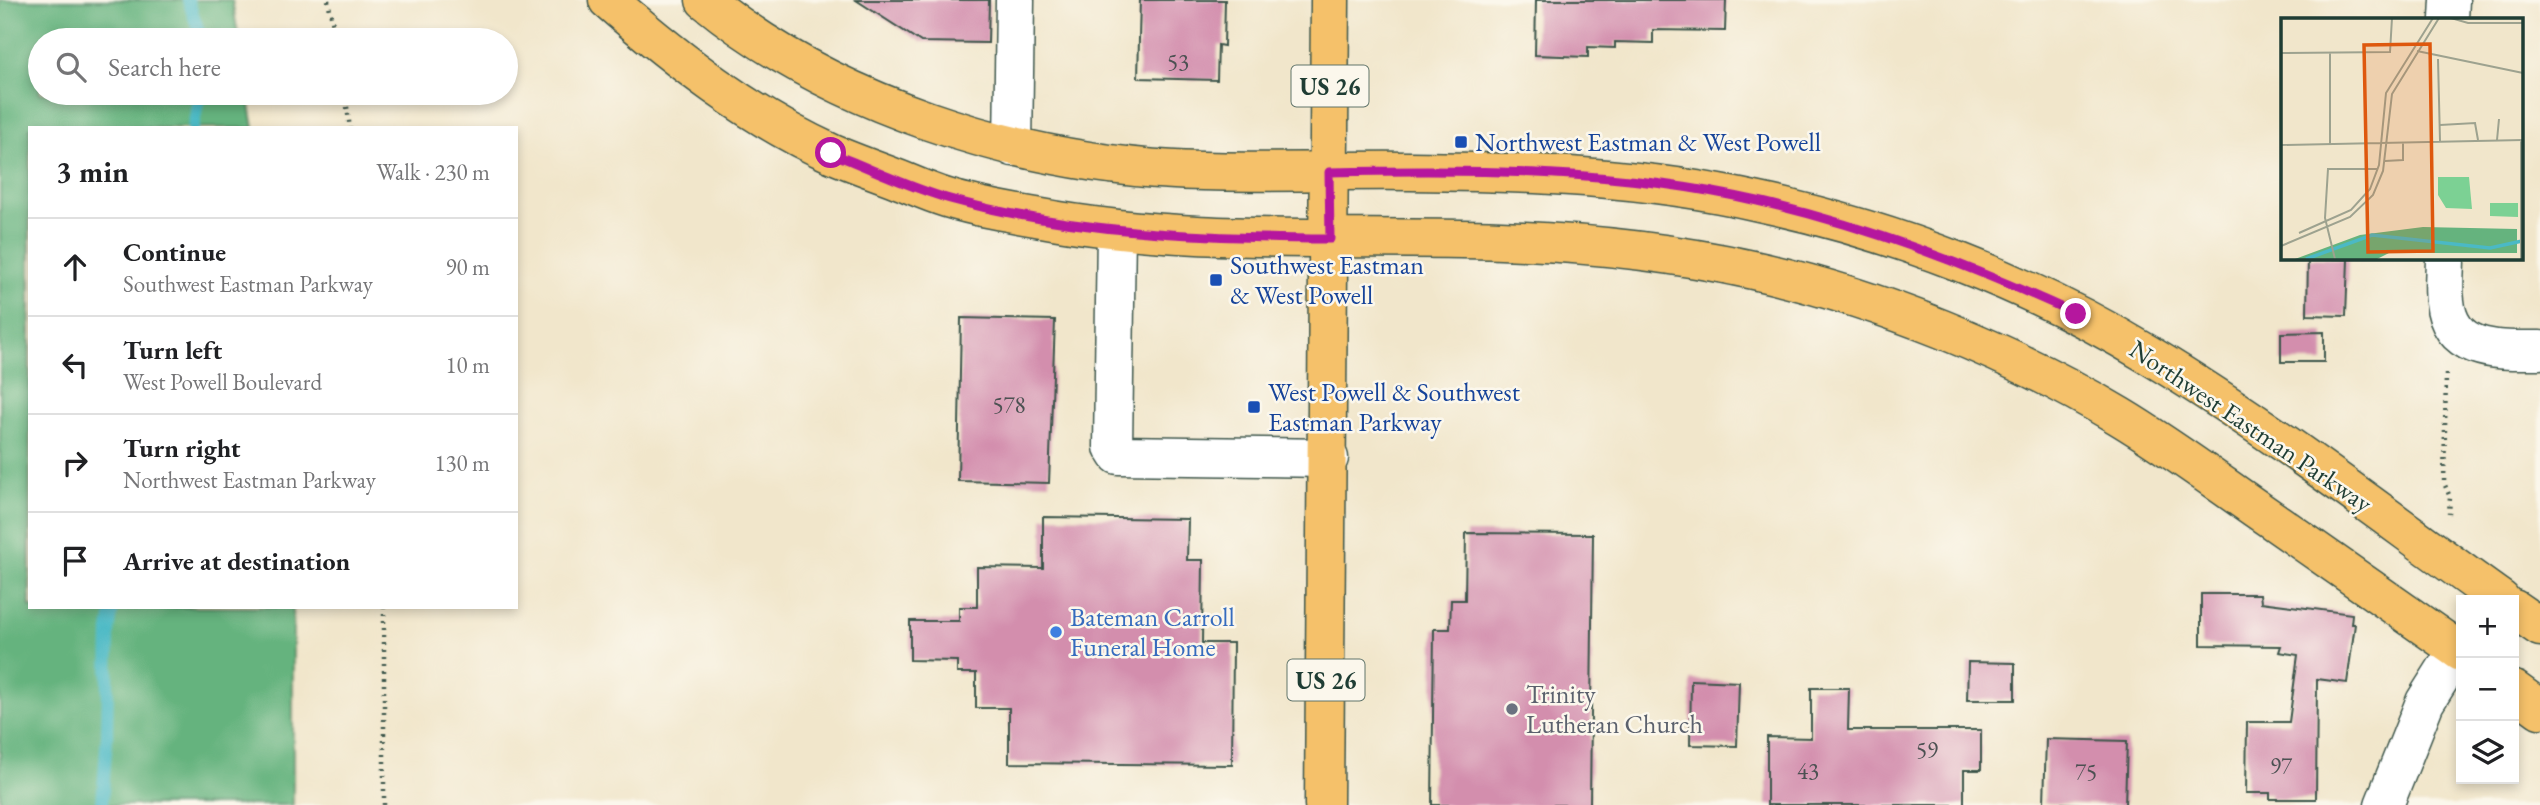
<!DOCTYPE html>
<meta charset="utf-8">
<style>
body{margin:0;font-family:"EB Garamond",serif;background:#f2f2f2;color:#202124}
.controls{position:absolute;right:21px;bottom:21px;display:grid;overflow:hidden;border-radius:0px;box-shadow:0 4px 10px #0003}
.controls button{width:63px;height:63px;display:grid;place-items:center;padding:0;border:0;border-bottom:2px solid #e0e0e0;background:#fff;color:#202124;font:35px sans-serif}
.stop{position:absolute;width:21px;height:21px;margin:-16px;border:5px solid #b5179e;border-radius:50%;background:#fff}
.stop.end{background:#b5179e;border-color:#fff;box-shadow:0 2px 7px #0008}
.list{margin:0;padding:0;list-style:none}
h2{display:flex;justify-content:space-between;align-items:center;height:91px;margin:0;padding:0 28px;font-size:30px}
h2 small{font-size:23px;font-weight:400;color:#757577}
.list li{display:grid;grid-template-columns:46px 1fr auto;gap:21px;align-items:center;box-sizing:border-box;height:98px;padding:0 28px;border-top:2px solid #e0e0e0}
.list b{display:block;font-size:26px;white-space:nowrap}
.list p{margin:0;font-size:23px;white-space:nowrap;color:#757577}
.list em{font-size:23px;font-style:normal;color:#757577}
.icon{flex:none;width:38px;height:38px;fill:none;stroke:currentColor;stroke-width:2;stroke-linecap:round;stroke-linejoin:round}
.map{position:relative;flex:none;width:2540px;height:805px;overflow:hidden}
.search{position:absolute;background:#fff;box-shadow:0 4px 10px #0003;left:28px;top:28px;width:490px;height:77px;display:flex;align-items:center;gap:18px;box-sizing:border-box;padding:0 24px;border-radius:38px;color:#757577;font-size:26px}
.panel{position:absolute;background:#fff;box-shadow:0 4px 10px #0003;left:28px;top:126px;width:490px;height:483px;border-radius:0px}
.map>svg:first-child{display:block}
</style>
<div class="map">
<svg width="2540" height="805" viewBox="0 0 2540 805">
<rect width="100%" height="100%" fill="#fbf7ec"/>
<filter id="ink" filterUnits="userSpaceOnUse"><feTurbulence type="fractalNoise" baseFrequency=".0143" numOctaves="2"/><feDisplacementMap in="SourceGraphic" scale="14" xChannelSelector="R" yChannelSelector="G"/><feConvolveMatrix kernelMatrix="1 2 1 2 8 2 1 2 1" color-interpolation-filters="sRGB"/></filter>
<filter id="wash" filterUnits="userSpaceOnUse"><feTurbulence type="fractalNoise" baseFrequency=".00686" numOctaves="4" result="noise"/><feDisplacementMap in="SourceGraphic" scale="28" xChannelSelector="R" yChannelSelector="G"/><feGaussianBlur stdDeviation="1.57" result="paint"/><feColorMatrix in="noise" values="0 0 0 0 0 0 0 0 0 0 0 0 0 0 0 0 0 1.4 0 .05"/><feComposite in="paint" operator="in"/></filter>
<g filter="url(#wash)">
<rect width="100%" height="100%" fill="#f1e6cb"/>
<polygon fill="#65b37e" stroke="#427859" stroke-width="2" points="0,0 232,0 239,40 40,40 40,93 248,93 254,128 30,128 30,607 293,607 293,805 0,805"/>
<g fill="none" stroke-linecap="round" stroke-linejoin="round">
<g stroke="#4bb9c5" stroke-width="12">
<polyline points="188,0 202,40"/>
<polyline points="193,128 200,93"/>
<polyline points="102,805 107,735 109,631 113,607"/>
</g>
</g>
<g id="blocks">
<g fill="#d38ead">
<polygon points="856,0 989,0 988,43 921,42"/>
<polygon points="1140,0 1225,0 1224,46 1218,45 1217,80 1138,78"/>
<polygon points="1536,0 1726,0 1725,31 1653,30 1653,43 1615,42 1615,48 1588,47 1588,57 1535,55"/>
<polygon points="2308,258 2348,259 2346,316 2307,315"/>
<polygon points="961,318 1055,320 1049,483 958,481"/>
<polygon points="2324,332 2324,362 2281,362 2281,333"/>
<polygon points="1043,517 1188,519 1187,560 1203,560 1202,643 1233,643 1232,765 1009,763 1009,708 976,708 976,673 957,673 957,661 910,660 910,621 959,621 959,607 977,607 977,567 1043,568"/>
<polygon points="1466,533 1593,534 1590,805 1432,805 1434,629 1450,629 1451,600 1465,600"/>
<polygon points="2201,594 2260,594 2261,602 2352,614 2351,624 2355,624 2347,683 2317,679 2316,799 2270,799 2270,793 2246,793 2247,722 2289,722 2298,655 2279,652 2281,646 2201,645"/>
<polygon points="1968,662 2015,663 2015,700 1967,700"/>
<polygon points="1691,680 1739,682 1737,746 1690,745"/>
<polygon points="1811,688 1849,688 1848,730 1981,730 1981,770 1964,770 1964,805 1767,805 1767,737 1811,738"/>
<polygon points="2046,739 2127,741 2125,805 2044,803"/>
</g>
</g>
</g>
<g filter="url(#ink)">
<use href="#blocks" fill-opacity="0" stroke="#3e564b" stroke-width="2"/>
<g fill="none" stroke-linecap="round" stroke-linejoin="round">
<defs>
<g id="minor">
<polyline points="2449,19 2450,0"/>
<polyline points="1013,147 1015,0"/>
<polyline points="1116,230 1113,447 1118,455 1329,458"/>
<path d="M2445,257C2445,272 2443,287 2445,301C2450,354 2500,350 2540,350"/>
<polyline points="2384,805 2425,702 2461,645"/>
</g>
<g id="major">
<path d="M608,0C676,59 750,117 833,154C852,162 871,169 890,176C909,183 927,192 947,198C976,207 1006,212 1036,217C1190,246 1346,235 1501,240C1585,243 1671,252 1753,270C1876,297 2010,351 2119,416C2174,449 2225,488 2278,524C2339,567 2400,609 2461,652"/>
<path d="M705,0C831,103 1014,161 1175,170C1254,174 1332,170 1410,171C1527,172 1645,176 1759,202C1895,231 2030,283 2149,355C2271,428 2385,517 2501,600"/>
<polyline points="2514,609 2540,627"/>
<polyline points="2514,690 2540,709"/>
<polyline points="1324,805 1330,0"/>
</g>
</defs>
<use href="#minor" stroke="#3e564b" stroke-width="41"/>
<use href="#major" stroke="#3e564b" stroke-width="41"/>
<g stroke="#3e564b" stroke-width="4.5" stroke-dasharray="2 5" stroke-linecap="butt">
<polyline points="328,0 336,40"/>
<polyline points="345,93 350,128"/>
<polyline points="2446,374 2444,483 2450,497 2449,514"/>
<polyline points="384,607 384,805"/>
</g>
<use href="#minor" stroke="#fff" stroke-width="38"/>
<use href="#major" stroke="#f5c16b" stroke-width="38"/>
</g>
</g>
<g fill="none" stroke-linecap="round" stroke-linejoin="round" filter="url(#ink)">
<path stroke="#b5179e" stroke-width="9" d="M831,153C870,168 910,188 950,199C1074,233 1202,238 1330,239L1329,172C1473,169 1621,169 1762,202C1873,228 1973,267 2076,314"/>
</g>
<g fill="#1a4fb4" stroke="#fbf7ec" stroke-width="2.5">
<rect x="1454" y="135" width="14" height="14" rx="3.5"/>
<rect x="1209" y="273" width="14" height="14" rx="3.5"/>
<rect x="1247" y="400" width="14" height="14" rx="3.5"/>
</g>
<circle fill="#3f7fe0" stroke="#fbf7ec" stroke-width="2.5" cx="1056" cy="632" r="7"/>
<circle fill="#6b7280" stroke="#fbf7ec" stroke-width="2.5" cx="1512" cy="709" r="7"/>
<g text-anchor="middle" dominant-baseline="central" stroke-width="5" stroke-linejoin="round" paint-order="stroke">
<g font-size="23" fill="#4c5152">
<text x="1178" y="62">53</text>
<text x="1009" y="405">578</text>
<text x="1927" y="750">59</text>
<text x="2281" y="766">97</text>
<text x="1808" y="771">43</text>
<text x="2086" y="772">75</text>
</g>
<g fill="#fbf7ec" stroke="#61756b" stroke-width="2">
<rect x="1291.5" y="65.5" width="77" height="41" rx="5"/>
<rect x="1287.5" y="659.5" width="77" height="41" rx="5"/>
</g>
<g font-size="24" font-weight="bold" fill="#1f3d34">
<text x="1330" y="86">US 26</text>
<text x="1326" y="680">US 26</text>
</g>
<g font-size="26" fill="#164399" stroke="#fbf7ec" text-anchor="start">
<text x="1475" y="142">Northwest Eastman &amp; West Powell</text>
<text x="1230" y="265">Southwest Eastman<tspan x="1230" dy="30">&amp; West Powell</tspan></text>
<text x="1268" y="392">West Powell &amp; Southwest<tspan x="1268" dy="30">Eastman Parkway</tspan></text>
</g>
<g font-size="26" fill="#1f3d34" stroke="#fbf7ec">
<text transform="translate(2251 426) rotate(34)">Northwest Eastman Parkway</text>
</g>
<g font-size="26" fill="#366cbe" stroke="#fbf7ec" text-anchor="start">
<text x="1070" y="617">Bateman Carroll<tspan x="1070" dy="30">Funeral Home</tspan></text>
</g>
<g font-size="26" fill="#5b616d" stroke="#fbf7ec" text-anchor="start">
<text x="1526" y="694">Trinity<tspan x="1526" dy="30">Lutheran Church</tspan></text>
</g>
</g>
<g transform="translate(2281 18)">
<rect width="242" height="242" fill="#f1e6cb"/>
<path d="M157,159H188L191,191L165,190L157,177ZM209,185H237V199L209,198Z" fill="#7cd194"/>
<path d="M142,209L236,211V235H108L96,241H14L79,217Z" fill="#65b37e"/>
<path fill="none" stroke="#4bb9c5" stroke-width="3.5" d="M25,241L91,217L209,230L241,223"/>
<path fill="none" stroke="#9da28f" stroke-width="2" d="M170,0L187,5H242M136,33L242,55M0,35L109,34L111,0M157,41L159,123M159,107L194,105L197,122M216,122L218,101M240,122V241M49,126V35M0,127L242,122M104,143L122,142V125M18,215L70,192L89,171L98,147L105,75L152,0M0,228L69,199L92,177L102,153L111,76L158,0M54,241L44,200L47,151H97"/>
<path fill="#de580e" fill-opacity="0.15" stroke="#de580e" stroke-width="3.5" d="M149,26L152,233L87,234L83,27Z"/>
<rect width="242" height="242" fill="none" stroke="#1f3d34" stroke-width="3.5"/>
</g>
</svg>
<div class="controls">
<button>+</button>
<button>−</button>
<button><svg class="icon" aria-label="layers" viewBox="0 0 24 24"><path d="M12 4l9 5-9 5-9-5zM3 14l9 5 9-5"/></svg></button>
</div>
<div class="stop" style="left:831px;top:153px"></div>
<div class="stop end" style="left:2076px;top:314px"></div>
<div class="search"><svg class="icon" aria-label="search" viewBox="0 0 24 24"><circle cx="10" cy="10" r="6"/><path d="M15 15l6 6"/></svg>Search here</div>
<section class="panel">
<h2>3 min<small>Walk · 230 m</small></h2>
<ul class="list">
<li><svg class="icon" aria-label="ahead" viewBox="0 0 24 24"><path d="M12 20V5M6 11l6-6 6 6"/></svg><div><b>Continue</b><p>Southwest Eastman Parkway</p></div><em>90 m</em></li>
<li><svg class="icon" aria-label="left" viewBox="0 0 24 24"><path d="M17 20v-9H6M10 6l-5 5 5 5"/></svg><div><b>Turn left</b><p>West Powell Boulevard</p></div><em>10 m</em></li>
<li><svg class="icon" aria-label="right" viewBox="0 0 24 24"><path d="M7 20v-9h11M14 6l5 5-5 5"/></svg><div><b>Turn right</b><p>Northwest Eastman Parkway</p></div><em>130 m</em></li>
<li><svg class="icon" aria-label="arrive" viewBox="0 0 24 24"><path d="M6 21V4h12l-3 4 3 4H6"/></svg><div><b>Arrive at destination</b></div></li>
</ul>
</section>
</div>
